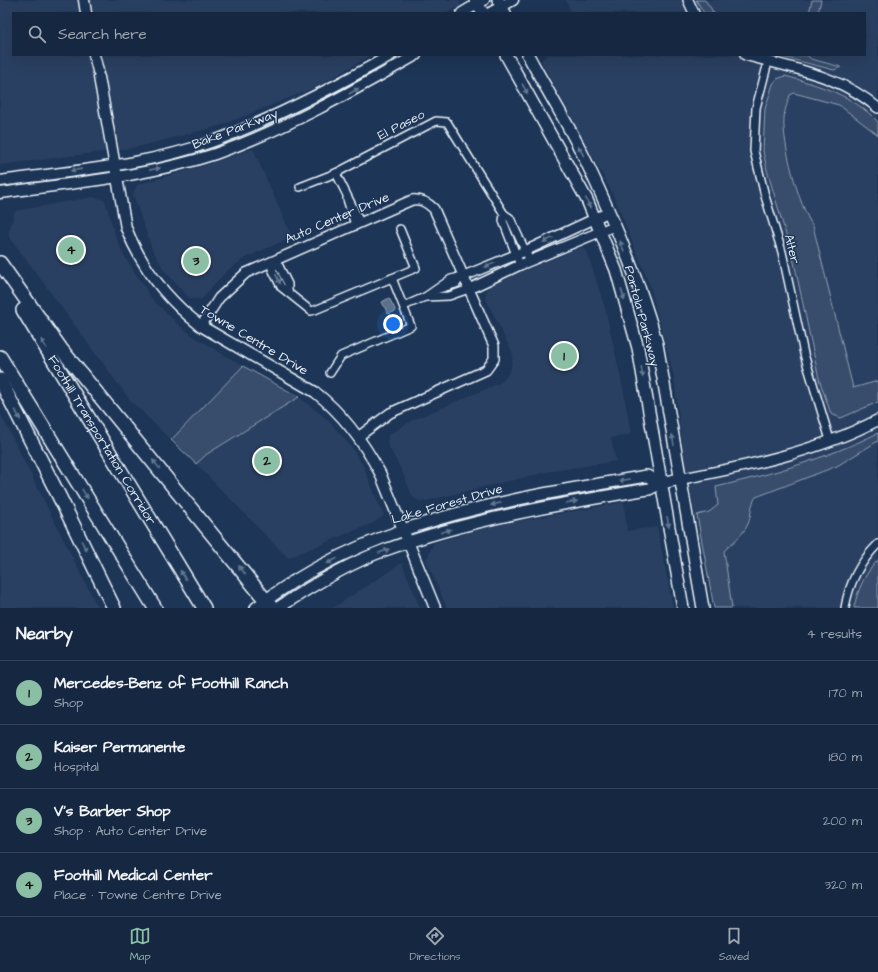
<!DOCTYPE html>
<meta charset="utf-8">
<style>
body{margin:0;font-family:"Architects Daughter",sans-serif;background:#23344c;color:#f1f3f6}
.you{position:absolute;left:393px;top:324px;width:14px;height:14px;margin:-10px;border:3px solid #fff;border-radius:50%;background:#1a73e8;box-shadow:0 0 0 6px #1a73e833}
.badge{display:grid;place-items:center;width:26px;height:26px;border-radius:50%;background:#8abfa5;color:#111;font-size:13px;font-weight:700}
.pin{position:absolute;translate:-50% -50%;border:2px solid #fff;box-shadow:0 1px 4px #0006}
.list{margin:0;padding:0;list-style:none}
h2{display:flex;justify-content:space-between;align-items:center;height:52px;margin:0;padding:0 16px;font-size:17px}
h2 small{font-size:13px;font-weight:400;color:#9ea6b1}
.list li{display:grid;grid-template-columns:26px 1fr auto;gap:12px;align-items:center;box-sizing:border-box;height:64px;padding:0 16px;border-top:1px solid #35445a}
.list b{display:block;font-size:15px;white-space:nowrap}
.list p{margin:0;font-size:13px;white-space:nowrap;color:#9ea6b1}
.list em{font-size:13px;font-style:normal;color:#9ea6b1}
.icon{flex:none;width:22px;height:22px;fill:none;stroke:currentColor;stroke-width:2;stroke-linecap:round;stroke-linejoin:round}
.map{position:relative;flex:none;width:878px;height:608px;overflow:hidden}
.search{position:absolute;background:#162841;box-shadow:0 4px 16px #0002;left:12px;right:12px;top:12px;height:44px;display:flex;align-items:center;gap:10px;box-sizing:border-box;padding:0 14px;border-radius:0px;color:#9ea6b1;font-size:15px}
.sheet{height:308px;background:#162841}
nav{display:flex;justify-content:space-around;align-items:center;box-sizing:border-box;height:56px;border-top:1px solid #35445a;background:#162841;font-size:11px;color:#9ea6b1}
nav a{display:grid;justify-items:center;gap:2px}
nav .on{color:#8abfa5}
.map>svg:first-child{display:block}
</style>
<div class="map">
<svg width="878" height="608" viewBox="0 0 878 608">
<rect width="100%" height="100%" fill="#1d3557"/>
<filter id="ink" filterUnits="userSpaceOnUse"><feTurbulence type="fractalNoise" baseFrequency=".025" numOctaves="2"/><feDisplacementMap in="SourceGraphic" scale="8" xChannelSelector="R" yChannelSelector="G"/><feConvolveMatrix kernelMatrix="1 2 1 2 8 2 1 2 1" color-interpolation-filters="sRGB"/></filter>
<g filter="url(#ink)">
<g fill="#2a4162">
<polygon points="0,0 460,0 460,6 447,13 13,13 13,55 372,55 314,88 219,126 133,148 0,165"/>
<polygon points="566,0 878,0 878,608 714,608 684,461 674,376 650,286 614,196 541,61 547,55 865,55 865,13 571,13"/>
<polygon points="253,149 292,237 245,258 228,270 214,284 202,299 190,299 164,270 152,249 133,194 137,185 199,167"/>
<polygon points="93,197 105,200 115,235 123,254 152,299 182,328 199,340 243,366 171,440 130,400 8,235 15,211"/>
<polygon points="582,247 587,252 605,308 623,388 631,434 611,438 616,461 547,472 421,502 413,498 402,471 387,444 388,435 413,420 500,383 506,377 511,368 513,354 485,297 489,285"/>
<polygon points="299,397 328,420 352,448 363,466 384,516 373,523 288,558 196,464 207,454"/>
<polygon points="0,413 98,608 0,608"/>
<polygon points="624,502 627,531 657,527 673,608 447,608 426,560 434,543 487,527"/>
<polygon points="402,563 420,608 333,608"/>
</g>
<g fill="#374d6c" stroke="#909fb2">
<polygon points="696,0 705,0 714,13 704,13"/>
<polygon points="812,0 821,0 818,13 809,13"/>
<polygon points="782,55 807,55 811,59 841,67 834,70 783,57"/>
<path d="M785,76C819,85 853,95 878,122V135L839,105L794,93L790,95C788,102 784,111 784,119C782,142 799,207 813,226L853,388L878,381V402L841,418L831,414L819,379L794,262L767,170L763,151L765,109L773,84L777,79Z"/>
<polygon points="243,366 299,397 207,454 196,464 171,440"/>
<path d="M878,433V441L837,466L756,497C750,505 752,514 748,524C743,535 733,542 724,551L732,608H714L697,515L709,512L718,505L716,487C771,474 826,459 878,433Z"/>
<path d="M878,560V608H854C857,590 866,572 878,560Z"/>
</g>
<polygon fill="#5d7089" stroke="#95a4b5" points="389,298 396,311 388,314 382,302"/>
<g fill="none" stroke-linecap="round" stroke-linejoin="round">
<defs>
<g id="minor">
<polyline points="768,62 756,108 754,151 765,196 782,252 804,354 830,440"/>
<path d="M336,173C344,190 353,206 360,223"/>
<polyline points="300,187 336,173 436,121 447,122 504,214 510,218 530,261"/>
<polyline points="347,199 355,225"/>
<polyline points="504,214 503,221 520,265"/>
<polyline points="273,261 275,264 279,266 288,284 288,291"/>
<polyline points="275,264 272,269 281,287 311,311 315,310 416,268 400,229"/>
<polyline points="436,290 456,284 463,276"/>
<polyline points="425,297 449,296 469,289"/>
<polyline points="404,306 425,297 451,279 464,276"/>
<polyline points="330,373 341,356 411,326 392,278"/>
<path d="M845,608C849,582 860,562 878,544"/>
</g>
<g id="tertiary">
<polyline points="688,0 694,13"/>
<path d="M745,55C793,69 838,74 878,108"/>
<polyline points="464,276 525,251 609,212"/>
<polyline points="469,289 520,265 614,226"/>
<path d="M201,326L219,298L246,273L412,200C421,199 427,202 434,209L494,346V359L486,370L390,413L358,437"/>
</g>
<g id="secondary">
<polyline points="84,0 86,13"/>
<polyline points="462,13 484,0"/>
<polyline points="490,13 513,0"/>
<polyline points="94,55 98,71"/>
<path d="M99,77L126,228C142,268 166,299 201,326L315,392C343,414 363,441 380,473L435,608"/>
<path d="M0,181C70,171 144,166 211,142C274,119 333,88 391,55"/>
<path d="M0,193C71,183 146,177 215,154C286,129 351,92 416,55"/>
<path d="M680,479C748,466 816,452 878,420"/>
</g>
<g id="primary">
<polyline points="475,0 483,13"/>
<polyline points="498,0 505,13"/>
<polyline points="506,55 587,200 616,270 638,348 683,608"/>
<path d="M528,55C546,89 567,122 584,157C612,216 640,281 657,344L703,608"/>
<path d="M256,608C364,521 515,498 647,476L661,483"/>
<path d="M278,608C311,586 347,564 385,550C470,519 560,504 649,489L661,483L680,479"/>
</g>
<g id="motorway">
<polyline points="0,263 61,349 272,608"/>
<path id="s1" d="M23,310L204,608"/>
<polyline points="0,357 155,608"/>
<polyline points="0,380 60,498 114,608"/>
</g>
</defs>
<use href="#minor" stroke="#e8f1f8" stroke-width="10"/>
<use href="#tertiary" stroke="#e8f1f8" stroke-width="12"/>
<use href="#secondary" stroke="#e8f1f8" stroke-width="13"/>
<use href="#primary" stroke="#e8f1f8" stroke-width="14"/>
<use href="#motorway" stroke="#e8f1f8" stroke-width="16"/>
<use href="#minor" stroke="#1d3557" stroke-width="7"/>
<use href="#tertiary" stroke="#1d3557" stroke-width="9"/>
<use href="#secondary" stroke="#1d3557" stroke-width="10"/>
<use href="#primary" stroke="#1d3557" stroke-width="11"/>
<use href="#motorway" stroke="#1d3557" stroke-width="13"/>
</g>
<defs><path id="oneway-solid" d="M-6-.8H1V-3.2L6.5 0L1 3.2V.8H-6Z"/></defs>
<g fill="#64778f">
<use href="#oneway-solid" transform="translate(525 89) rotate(61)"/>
<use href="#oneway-solid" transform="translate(354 91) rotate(-30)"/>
<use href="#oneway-solid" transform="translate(581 151) rotate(-119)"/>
<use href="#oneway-solid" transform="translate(155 169) rotate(-11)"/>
<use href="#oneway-solid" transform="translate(76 170) rotate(172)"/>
<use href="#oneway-solid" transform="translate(588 203) rotate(66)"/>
<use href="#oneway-solid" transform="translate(548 240) rotate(155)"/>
<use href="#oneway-solid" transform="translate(622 246) rotate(-111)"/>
<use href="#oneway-solid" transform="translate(490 265) rotate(158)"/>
<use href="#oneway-solid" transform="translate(278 279) rotate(64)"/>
<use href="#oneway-solid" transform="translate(623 295) rotate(73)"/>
<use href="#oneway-solid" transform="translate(44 344) rotate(-121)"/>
<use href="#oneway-solid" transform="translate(642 372) rotate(81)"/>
<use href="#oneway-solid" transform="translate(18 415) rotate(63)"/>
<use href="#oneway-solid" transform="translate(673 440) rotate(-100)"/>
<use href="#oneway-solid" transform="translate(156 464) rotate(-129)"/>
<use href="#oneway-solid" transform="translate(624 480) rotate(171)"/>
<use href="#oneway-solid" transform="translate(85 494) rotate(58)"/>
<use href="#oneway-solid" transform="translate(572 502) rotate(-10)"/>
<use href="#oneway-solid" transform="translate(496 504) rotate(167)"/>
<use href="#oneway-solid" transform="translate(668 522) rotate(80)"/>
<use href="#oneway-solid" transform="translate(446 531) rotate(-17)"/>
<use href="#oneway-solid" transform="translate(84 546) rotate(64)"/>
<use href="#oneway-solid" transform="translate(384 551) rotate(-21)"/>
<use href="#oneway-solid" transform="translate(332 561) rotate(153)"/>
<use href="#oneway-solid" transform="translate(242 570) rotate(-129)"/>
<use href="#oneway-solid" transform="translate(183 575) rotate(-121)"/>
</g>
</g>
<g text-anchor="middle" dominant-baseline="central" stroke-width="3" stroke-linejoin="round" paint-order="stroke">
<g font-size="13" fill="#e8f1f8" stroke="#1d3557">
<text transform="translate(401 125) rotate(-27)">El Paseo</text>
<text transform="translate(235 129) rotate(-21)">Bake Parkway</text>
<text transform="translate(337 218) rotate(-23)">Auto Center Drive</text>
<text transform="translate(792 249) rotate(76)">Alter</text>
<text transform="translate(642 316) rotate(75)">Portola Parkway</text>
<text transform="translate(254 340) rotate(31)">Towne Centre Drive</text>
<text stroke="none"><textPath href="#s1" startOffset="152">Foothill Transportation Corridor</textPath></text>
<text transform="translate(447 504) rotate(-16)">Lake Forest Drive</text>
</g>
</g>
</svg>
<div class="you"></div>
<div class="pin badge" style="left:564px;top:356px">1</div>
<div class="pin badge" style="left:267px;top:461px">2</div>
<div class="pin badge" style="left:196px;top:261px">3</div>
<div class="pin badge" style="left:71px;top:250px">4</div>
<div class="search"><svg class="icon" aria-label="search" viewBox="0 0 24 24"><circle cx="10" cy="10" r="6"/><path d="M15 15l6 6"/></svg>Search here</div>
</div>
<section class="sheet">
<h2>Nearby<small>4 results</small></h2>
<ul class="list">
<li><span class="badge">1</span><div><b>Mercedes-Benz of Foothill Ranch</b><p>Shop</p></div><em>170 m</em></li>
<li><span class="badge">2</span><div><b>Kaiser Permanente</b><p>Hospital</p></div><em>180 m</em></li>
<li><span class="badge">3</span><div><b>V's Barber Shop</b><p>Shop · Auto Center Drive</p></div><em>200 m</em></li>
<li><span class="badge">4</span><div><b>Foothill Medical Center</b><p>Place · Towne Centre Drive</p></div><em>320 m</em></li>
</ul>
</section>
<nav>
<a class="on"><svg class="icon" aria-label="map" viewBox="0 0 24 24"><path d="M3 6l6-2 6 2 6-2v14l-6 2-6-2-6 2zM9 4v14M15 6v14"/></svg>Map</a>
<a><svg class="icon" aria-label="directions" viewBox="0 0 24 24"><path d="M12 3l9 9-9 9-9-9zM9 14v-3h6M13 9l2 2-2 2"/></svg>Directions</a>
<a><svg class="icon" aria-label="saved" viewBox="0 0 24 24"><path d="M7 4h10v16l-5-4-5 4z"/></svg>Saved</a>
</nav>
